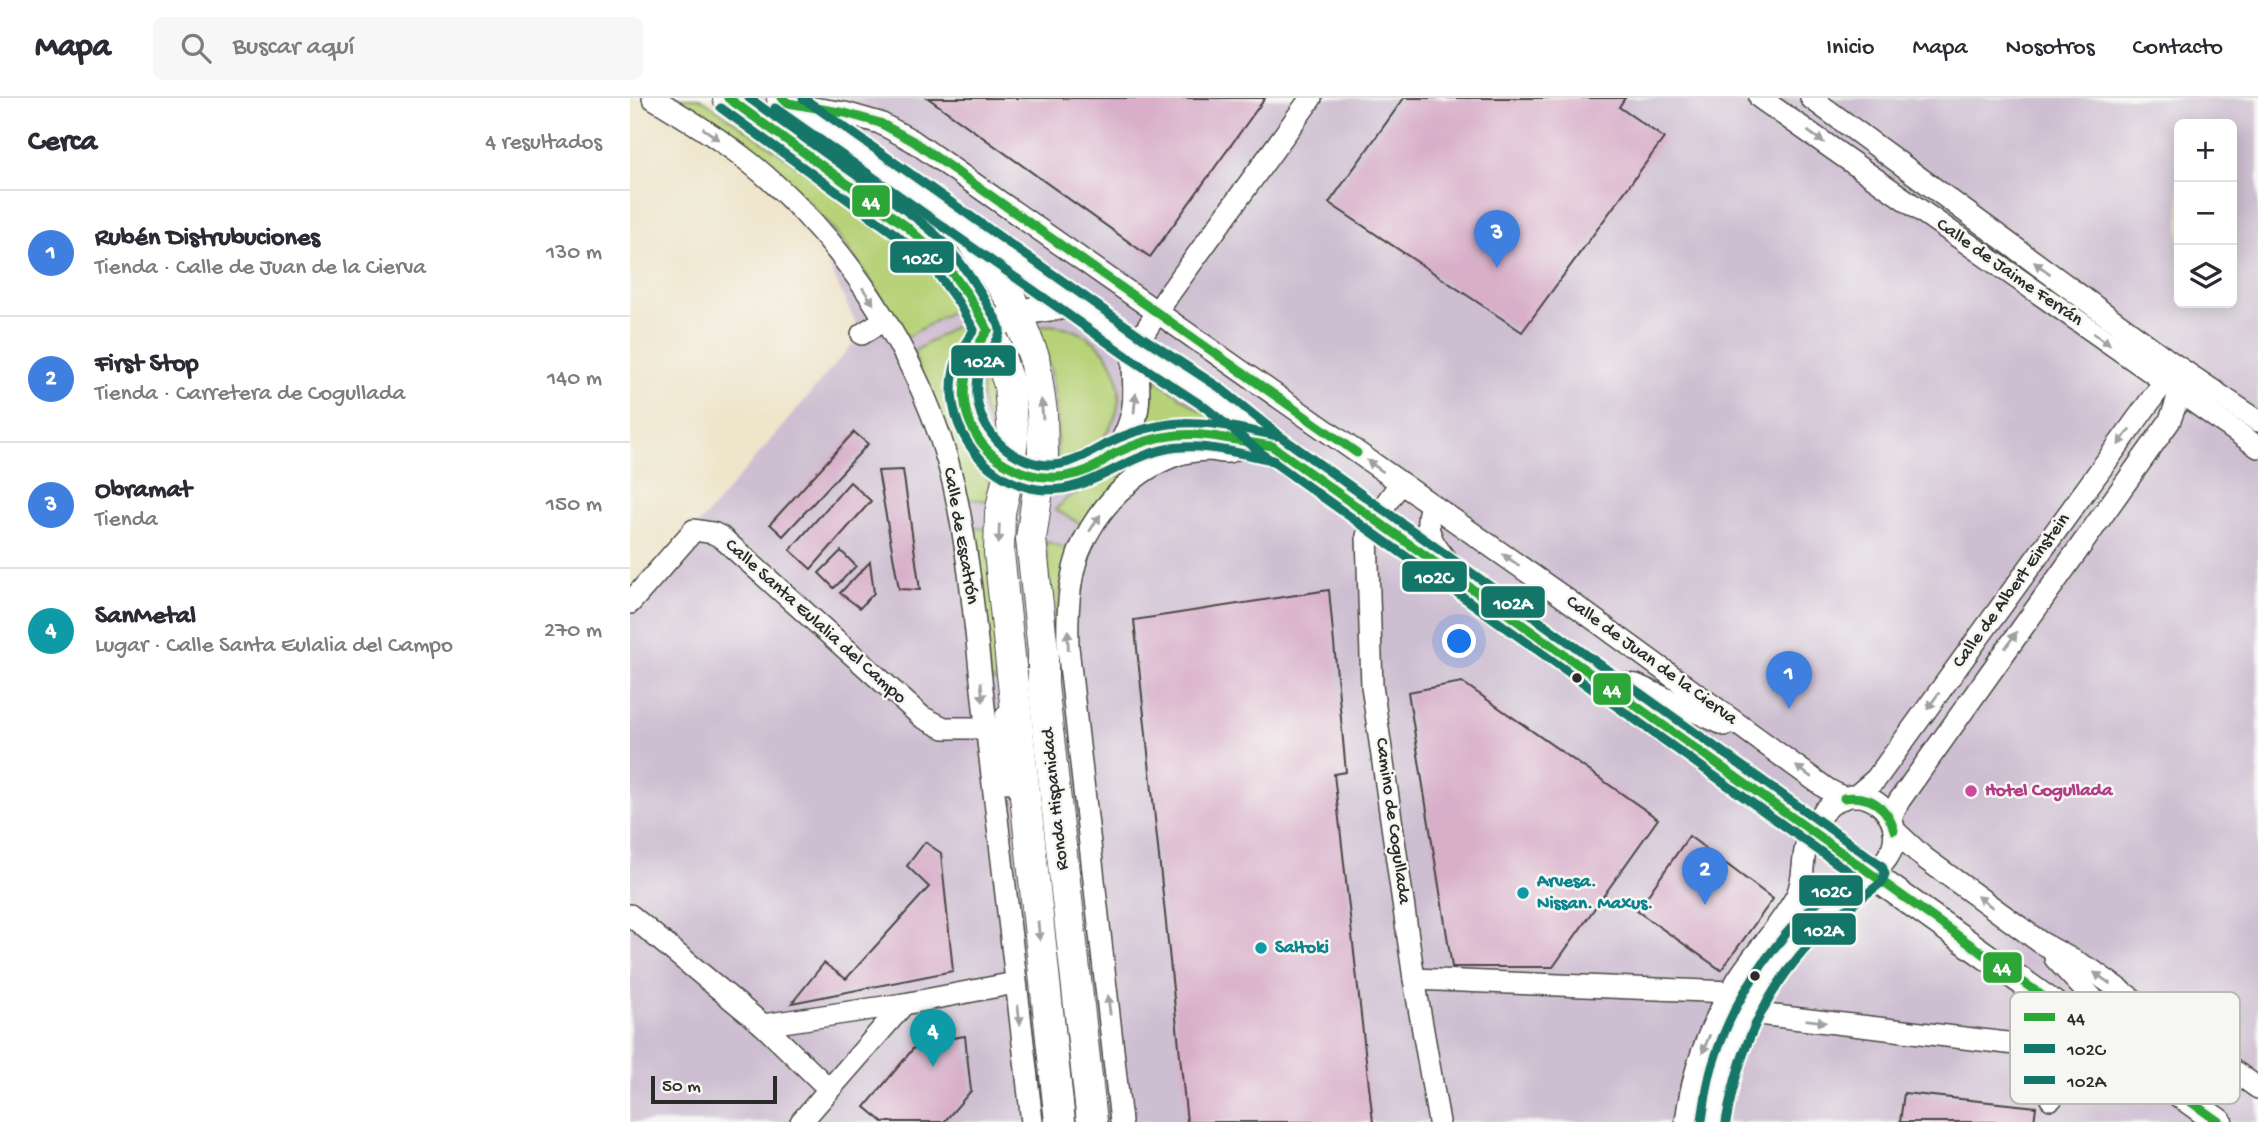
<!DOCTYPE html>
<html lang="es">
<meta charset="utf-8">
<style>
body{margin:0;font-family:"Gochi Hand",sans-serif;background:#f7f7f7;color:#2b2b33}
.controls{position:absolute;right:21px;top:21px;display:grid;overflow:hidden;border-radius:10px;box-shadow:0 4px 18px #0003}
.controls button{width:63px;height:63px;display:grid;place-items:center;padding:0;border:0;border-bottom:2px solid #e1e1e2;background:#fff;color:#2b2b33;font:35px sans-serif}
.scale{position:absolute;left:21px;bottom:18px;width:126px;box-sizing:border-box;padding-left:7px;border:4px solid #2b2b2b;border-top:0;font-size:19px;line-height:24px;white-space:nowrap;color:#2b2b2b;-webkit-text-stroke:5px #f6f6f2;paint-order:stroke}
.you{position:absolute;left:830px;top:544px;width:24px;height:24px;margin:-18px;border:5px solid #fff;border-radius:50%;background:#1a73e8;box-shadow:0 0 0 10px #1a73e833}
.badge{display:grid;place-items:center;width:46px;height:46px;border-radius:50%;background:#1a73e8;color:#fff;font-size:23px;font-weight:700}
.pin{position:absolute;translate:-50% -58px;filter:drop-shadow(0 2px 4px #0008)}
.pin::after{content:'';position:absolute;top:37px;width:24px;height:21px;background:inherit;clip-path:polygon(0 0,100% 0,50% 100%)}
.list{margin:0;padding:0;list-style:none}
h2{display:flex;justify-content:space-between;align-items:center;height:91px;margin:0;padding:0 28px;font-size:30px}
h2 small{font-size:23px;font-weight:400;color:#7c7c81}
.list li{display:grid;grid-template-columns:46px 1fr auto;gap:21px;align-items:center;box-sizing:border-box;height:126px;padding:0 28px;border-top:2px solid #e1e1e2}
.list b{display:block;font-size:26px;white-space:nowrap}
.list p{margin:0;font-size:23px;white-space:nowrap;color:#7c7c81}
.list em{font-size:23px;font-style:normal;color:#7c7c81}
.icon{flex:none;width:38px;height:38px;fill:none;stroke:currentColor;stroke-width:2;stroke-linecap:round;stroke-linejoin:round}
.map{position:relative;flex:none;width:1628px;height:1024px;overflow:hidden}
header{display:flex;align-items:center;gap:42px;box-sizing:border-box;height:98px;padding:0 35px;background:#fff;border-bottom:2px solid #e1e1e2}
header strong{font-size:33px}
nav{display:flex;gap:38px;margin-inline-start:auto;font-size:24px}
.search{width:490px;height:63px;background:#f7f7f7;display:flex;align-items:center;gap:18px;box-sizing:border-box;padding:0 24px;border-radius:10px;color:#7c7c81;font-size:26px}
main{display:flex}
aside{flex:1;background:#fff}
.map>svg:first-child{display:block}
</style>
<header>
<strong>Mapa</strong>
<div class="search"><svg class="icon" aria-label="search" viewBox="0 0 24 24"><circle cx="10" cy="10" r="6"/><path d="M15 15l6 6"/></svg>Buscar aquí</div>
<nav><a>Inicio</a><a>Mapa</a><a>Nosotros</a><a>Contacto</a></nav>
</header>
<main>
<aside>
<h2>Cerca<small>4 resultados</small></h2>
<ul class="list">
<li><span class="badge" style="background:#3f7fe0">1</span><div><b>Rubén Distrubuciones</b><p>Tienda · Calle de Juan de la Cierva</p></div><em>130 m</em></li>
<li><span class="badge" style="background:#3f7fe0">2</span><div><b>First Stop</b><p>Tienda · Carretera de Cogullada</p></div><em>140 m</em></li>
<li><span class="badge" style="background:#3f7fe0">3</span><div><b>Obramat</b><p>Tienda</p></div><em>150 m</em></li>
<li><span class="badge" style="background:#0f9aa8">4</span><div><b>SanMetal</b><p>Lugar · Calle Santa Eulalia del Campo</p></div><em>270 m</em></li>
</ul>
</aside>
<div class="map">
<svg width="1628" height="1024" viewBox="0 0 1628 1024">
<rect width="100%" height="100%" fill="#f6f6f2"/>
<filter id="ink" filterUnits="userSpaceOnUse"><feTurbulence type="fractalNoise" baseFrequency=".0143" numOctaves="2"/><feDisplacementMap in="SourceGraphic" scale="14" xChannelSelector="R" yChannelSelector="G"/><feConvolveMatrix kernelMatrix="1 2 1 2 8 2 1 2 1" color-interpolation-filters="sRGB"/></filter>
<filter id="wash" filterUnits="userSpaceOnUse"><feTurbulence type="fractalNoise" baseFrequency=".00686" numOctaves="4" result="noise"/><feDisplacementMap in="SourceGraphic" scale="28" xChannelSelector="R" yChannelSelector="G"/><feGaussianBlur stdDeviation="1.57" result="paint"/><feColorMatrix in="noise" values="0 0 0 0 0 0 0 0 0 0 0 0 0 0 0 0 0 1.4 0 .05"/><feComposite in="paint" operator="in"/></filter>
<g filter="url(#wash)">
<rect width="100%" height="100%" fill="#efe5cb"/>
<path fill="#cebed1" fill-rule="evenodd" d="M120,0H1628V1024H0V507L231,236ZM1549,26H1602V205H1549Z"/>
<g fill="#b7d278" stroke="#717e52" stroke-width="2">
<path d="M45,0H69L75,3L253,128C283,152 307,178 329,209L277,239C256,206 235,172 211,141C169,88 103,34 45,0Z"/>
<path d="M334,223C334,240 329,251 325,266C319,285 319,307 324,326C334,359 362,369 363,403L336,401L283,254Z"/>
<path d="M415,227C483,227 516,303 463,350C454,358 441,365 429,365L427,362C429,316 424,273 409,230Z"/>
<path d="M360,268L365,281L372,345C353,325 346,295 357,269Z"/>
<polygon points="524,280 569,312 581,310 601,328 520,331 517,329 522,298 521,281"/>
<polygon points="530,352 453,427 425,412 437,400 471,385 504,362"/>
<polygon points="342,429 359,432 370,560 365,584 360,581"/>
<path d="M415,443L440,452C427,495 426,527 431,571H428Z"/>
</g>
<g id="blocks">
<g fill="#d8aec9">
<polygon points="298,0 635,0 520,159"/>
<polygon points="774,0 995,0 989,9 1034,40 892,234 699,105"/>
<polygon points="224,334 238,346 153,438 140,426"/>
<polygon points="273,372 290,492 269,491 248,373"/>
<polygon points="220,384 241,403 181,471 160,452"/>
<polygon points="211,453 226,468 204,490 189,475"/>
<polygon points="240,464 244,495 230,510 210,495"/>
<polygon points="699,492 716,674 704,676 743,1024 557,1024 504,522"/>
<polygon points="832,584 1028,721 923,869 822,869 778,594"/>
<polygon points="1059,738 1143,801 1091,872 1007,813"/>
<polygon points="295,744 311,755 323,873 162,905 194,865 216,881 299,789 277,768"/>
<polygon points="335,938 341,993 314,1024 253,1024 235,1009 287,946"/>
<polygon points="1274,995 1406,1009 1404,1024 1270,1024"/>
</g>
</g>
</g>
<g filter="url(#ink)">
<use href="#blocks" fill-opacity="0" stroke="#484743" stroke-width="2"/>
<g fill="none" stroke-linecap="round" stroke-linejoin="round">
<defs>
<g id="minor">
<path d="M23,0C56,20 89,40 119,64C223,148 305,280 329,412C343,486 348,561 357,635C372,765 388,894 402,1024"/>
<polyline points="1130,0 1628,349"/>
<polyline points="1181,0 1539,263 1628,323"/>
<polyline points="171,8 215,15 250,25 283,43 932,498 1197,691 1214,700"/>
<polyline points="232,236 254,222"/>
<polyline points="505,249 539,196 681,0"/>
<polyline points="770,386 744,422 737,438 742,588 784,881 809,1024"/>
<path d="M801,408C791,434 807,452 824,471"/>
<polyline points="0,505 64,432 83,435 91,439 292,619 314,630 356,630"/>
<polyline points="971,583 1006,587 1095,627"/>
<polyline points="376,618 374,656 377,684"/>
<polyline points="1226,698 1246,681 1534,284 1548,285 1586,294"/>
<path d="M1261,720L1269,703L1539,324C1545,310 1551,296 1546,280"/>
<polyline points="1264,732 1293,759 1410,844 1463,873 1628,990"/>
<polyline points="0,817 133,927 199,991"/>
<polyline points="1425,860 1491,931 1507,965"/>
<polyline points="784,881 1101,894"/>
<polyline points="1119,915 1394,947 1411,954 1440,976"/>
<polyline points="133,927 274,906 385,885"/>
<polyline points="1421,1001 1470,939"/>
<polyline points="171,1024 274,906"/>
<path d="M491,1024L438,549C437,518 438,483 449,454C466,411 505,370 550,356C561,353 571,352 582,352C587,353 593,355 598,354C604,353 612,348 617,346"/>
<path d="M1056,1024C1062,973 1081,924 1108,881C1126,853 1150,828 1166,799C1174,783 1172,769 1175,753C1176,742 1181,733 1187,723C1196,708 1211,696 1230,698C1253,702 1270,725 1263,748C1255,772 1232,782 1214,795C1206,801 1198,809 1190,816C1149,855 1109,918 1094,972C1089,989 1087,1007 1084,1024"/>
</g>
<g id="major">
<polyline points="335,128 505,249 583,300 611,321 642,348 744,422 1589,1024"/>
<path d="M448,207C420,209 390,211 366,227C352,235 345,250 339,265C314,333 380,394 447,375C459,372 475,365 484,356C497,343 505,320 506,303C507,285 505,267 505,249"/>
<path d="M484,356C514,345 544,333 576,336C599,338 620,346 642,348"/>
</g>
<g id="highway">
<polyline points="98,0 276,128 311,160 338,197 366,247 379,287 383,339 380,369 370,415 369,455 430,1024"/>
<polyline points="152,0 302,105 340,140 381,201 404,259 412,314 413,357 401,441 413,553 413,587 462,1024"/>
</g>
</defs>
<use href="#minor" stroke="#484743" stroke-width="24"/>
<use href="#major" stroke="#484743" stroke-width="29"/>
<use href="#highway" stroke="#484743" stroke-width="32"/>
<use href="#minor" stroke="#fff" stroke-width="21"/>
<use href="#major" stroke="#fff" stroke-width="26"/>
<use href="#highway" stroke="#fff" stroke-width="30"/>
<defs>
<g id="bus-1">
<polyline points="98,0 276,128 311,160 338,197 358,232"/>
<polyline points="152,0 158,5 215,15 250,25 283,43 727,355"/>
<path d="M358,232C338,260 326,294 341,327C349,345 363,360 381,369C408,384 441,382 468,367C474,363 479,358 486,355C505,346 526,339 547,337C579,334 610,344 642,348L1589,1024"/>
<path d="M1214,700C1239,696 1257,708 1264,732"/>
</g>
<g id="bus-2">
<path d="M91,10L268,138L302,168L328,204L344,232C337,242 330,252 326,264C309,321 349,382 407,391C454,398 489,362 532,352C569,343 606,355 643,362"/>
<path d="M145,10L498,259L576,310L635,358L1222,776C1156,823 1105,892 1082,969C1077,986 1075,1004 1072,1022"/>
</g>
<g id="bus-3">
<path d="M119,0C159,29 199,58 239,86C267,107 299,126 321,153C337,172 350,193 362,215C365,220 371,227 370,234C368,247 354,257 350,270C337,314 365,357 409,366C435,371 456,357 478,345C492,338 512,331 528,328C569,319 607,330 647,338"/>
<path d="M173,0L512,239L590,290L650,338L1252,768L1255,776L1252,784C1235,798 1217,809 1201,824C1141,881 1110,942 1096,1024"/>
</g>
</defs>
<use href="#bus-1" stroke="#f6f6f2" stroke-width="14"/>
<use href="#bus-2" stroke="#f6f6f2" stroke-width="14"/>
<use href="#bus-3" stroke="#f6f6f2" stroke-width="14"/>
<use href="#bus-1" stroke="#2ca737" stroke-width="9"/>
<use href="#bus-2" stroke="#147668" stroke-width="9"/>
<use href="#bus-3" stroke="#147668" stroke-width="9"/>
</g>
<defs><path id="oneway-solid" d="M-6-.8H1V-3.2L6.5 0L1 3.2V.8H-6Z" transform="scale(1.75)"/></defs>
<g fill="#a0a0a0">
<use href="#oneway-solid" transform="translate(81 36) rotate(35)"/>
<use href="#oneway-solid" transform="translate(1186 39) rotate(35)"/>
<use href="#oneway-solid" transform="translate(1412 170) rotate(-144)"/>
<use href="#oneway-solid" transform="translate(238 198) rotate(56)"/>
<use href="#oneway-solid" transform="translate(1472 241) rotate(35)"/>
<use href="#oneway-solid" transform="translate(505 305) rotate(-84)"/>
<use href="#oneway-solid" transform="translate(412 311) rotate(-95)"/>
<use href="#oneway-solid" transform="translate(1494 339) rotate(126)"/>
<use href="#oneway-solid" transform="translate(745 368) rotate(-145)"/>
<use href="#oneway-solid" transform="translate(465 425) rotate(-57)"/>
<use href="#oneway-solid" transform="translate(369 436) rotate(92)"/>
<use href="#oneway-solid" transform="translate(881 462) rotate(-145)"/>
<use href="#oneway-solid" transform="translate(438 542) rotate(-92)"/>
<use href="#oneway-solid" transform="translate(1381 542) rotate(-55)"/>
<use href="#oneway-solid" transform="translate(352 594) rotate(84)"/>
<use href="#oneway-solid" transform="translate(1303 603) rotate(126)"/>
<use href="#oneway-solid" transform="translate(1174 674) rotate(-144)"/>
<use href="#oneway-solid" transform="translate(1355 804) rotate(-144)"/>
<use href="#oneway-solid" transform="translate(409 833) rotate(84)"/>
<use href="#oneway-solid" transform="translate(1472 880) rotate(-145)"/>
<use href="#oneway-solid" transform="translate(479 907) rotate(-97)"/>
<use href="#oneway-solid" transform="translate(389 917) rotate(83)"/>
<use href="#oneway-solid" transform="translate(1186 923) rotate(7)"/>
<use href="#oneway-solid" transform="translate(1076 946) rotate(112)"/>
</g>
</g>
<g fill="#2b2b2b" stroke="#f6f6f2" stroke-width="2.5">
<circle cx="947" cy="580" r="6"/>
<circle cx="1125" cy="878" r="6"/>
</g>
<circle fill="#d1479c" stroke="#f6f6f2" stroke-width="2.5" cx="1341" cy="693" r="7"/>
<g fill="#0f9aa8" stroke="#f6f6f2" stroke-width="2.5">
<circle cx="893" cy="795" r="7"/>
<circle cx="631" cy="850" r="7"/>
</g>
<g text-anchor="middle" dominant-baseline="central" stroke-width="5" stroke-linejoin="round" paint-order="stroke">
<g font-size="19" fill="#2b2b2b" stroke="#f6f6f2">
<text transform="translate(1379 175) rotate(35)">Calle de Jaime Ferrán</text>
<text transform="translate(330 438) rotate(80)">Calle de Escatrón</text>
<text transform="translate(1382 493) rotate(-54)">Calle de Albert Einstein</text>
<text transform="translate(185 524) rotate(42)">Calle Santa Eulalia del Campo</text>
<text transform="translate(1021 563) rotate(36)">Calle de Juan de la Cierva</text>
<text transform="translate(426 701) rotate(-96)">Ronda Hispanidad</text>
<text transform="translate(762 723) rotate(82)">Camino de Cogullada</text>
</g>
<g font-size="19" font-weight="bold" fill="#b23c85" stroke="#f6f6f2" text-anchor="start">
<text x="1355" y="693">Hotel Cogullada</text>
</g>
<g font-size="19" font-weight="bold" fill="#0d838f" stroke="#f6f6f2" text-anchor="start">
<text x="907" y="784">Arvesa.<tspan x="907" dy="22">Nissan. Maxus.</tspan></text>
<text x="645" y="850">Saltoki</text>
</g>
</g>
<rect x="1380" y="894" width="230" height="112" rx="10" fill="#f6f6f2" stroke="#b9b9b6" stroke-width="2"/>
<rect x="1394" y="915" width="31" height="8" fill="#2ca737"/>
<rect x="1394" y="946" width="31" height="9" fill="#147668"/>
<rect x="1394" y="978" width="31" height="8" fill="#147668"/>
<g font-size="19" fill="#2b2b2b">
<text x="1437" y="926">44</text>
<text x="1437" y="957">102C</text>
<text x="1437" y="989">102A</text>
</g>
<g stroke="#f6f6f2" stroke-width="2.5">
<rect x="221" y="86" width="40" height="34" rx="7" fill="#2ca737"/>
<rect x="259" y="142" width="66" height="34" rx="7" fill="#147668"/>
<rect x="320" y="246" width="67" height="33" rx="7" fill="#147668"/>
<rect x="771" y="462" width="67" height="33" rx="7" fill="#147668"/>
<rect x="850" y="487" width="66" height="34" rx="7" fill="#147668"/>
<rect x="962" y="574" width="40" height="34" rx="7" fill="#2ca737"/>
<rect x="1168" y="776" width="66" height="33" rx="7" fill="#147668"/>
<rect x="1161" y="814" width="66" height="34" rx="7" fill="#147668"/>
<rect x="1352" y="853" width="41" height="33" rx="7" fill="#2ca737"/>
</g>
<g font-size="19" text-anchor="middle" font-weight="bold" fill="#fff">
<text x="241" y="110">44</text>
<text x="292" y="166">102C</text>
<text x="354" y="269">102A</text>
<text x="804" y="485">102C</text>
<text x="883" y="511">102A</text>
<text x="982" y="598">44</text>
<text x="1201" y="799">102C</text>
<text x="1194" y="838">102A</text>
<text x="1372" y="876">44</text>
</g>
</svg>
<div class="controls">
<button>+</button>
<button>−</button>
<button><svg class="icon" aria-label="layers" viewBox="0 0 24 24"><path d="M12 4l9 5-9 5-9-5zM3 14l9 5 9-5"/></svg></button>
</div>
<div class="scale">50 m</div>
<div class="you"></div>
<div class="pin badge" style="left:1159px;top:611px;background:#3f7fe0">1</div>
<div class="pin badge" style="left:1075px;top:807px;background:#3f7fe0">2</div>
<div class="pin badge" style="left:867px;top:170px;background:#3f7fe0">3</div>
<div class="pin badge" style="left:303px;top:969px;background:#0f9aa8">4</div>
</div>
</main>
